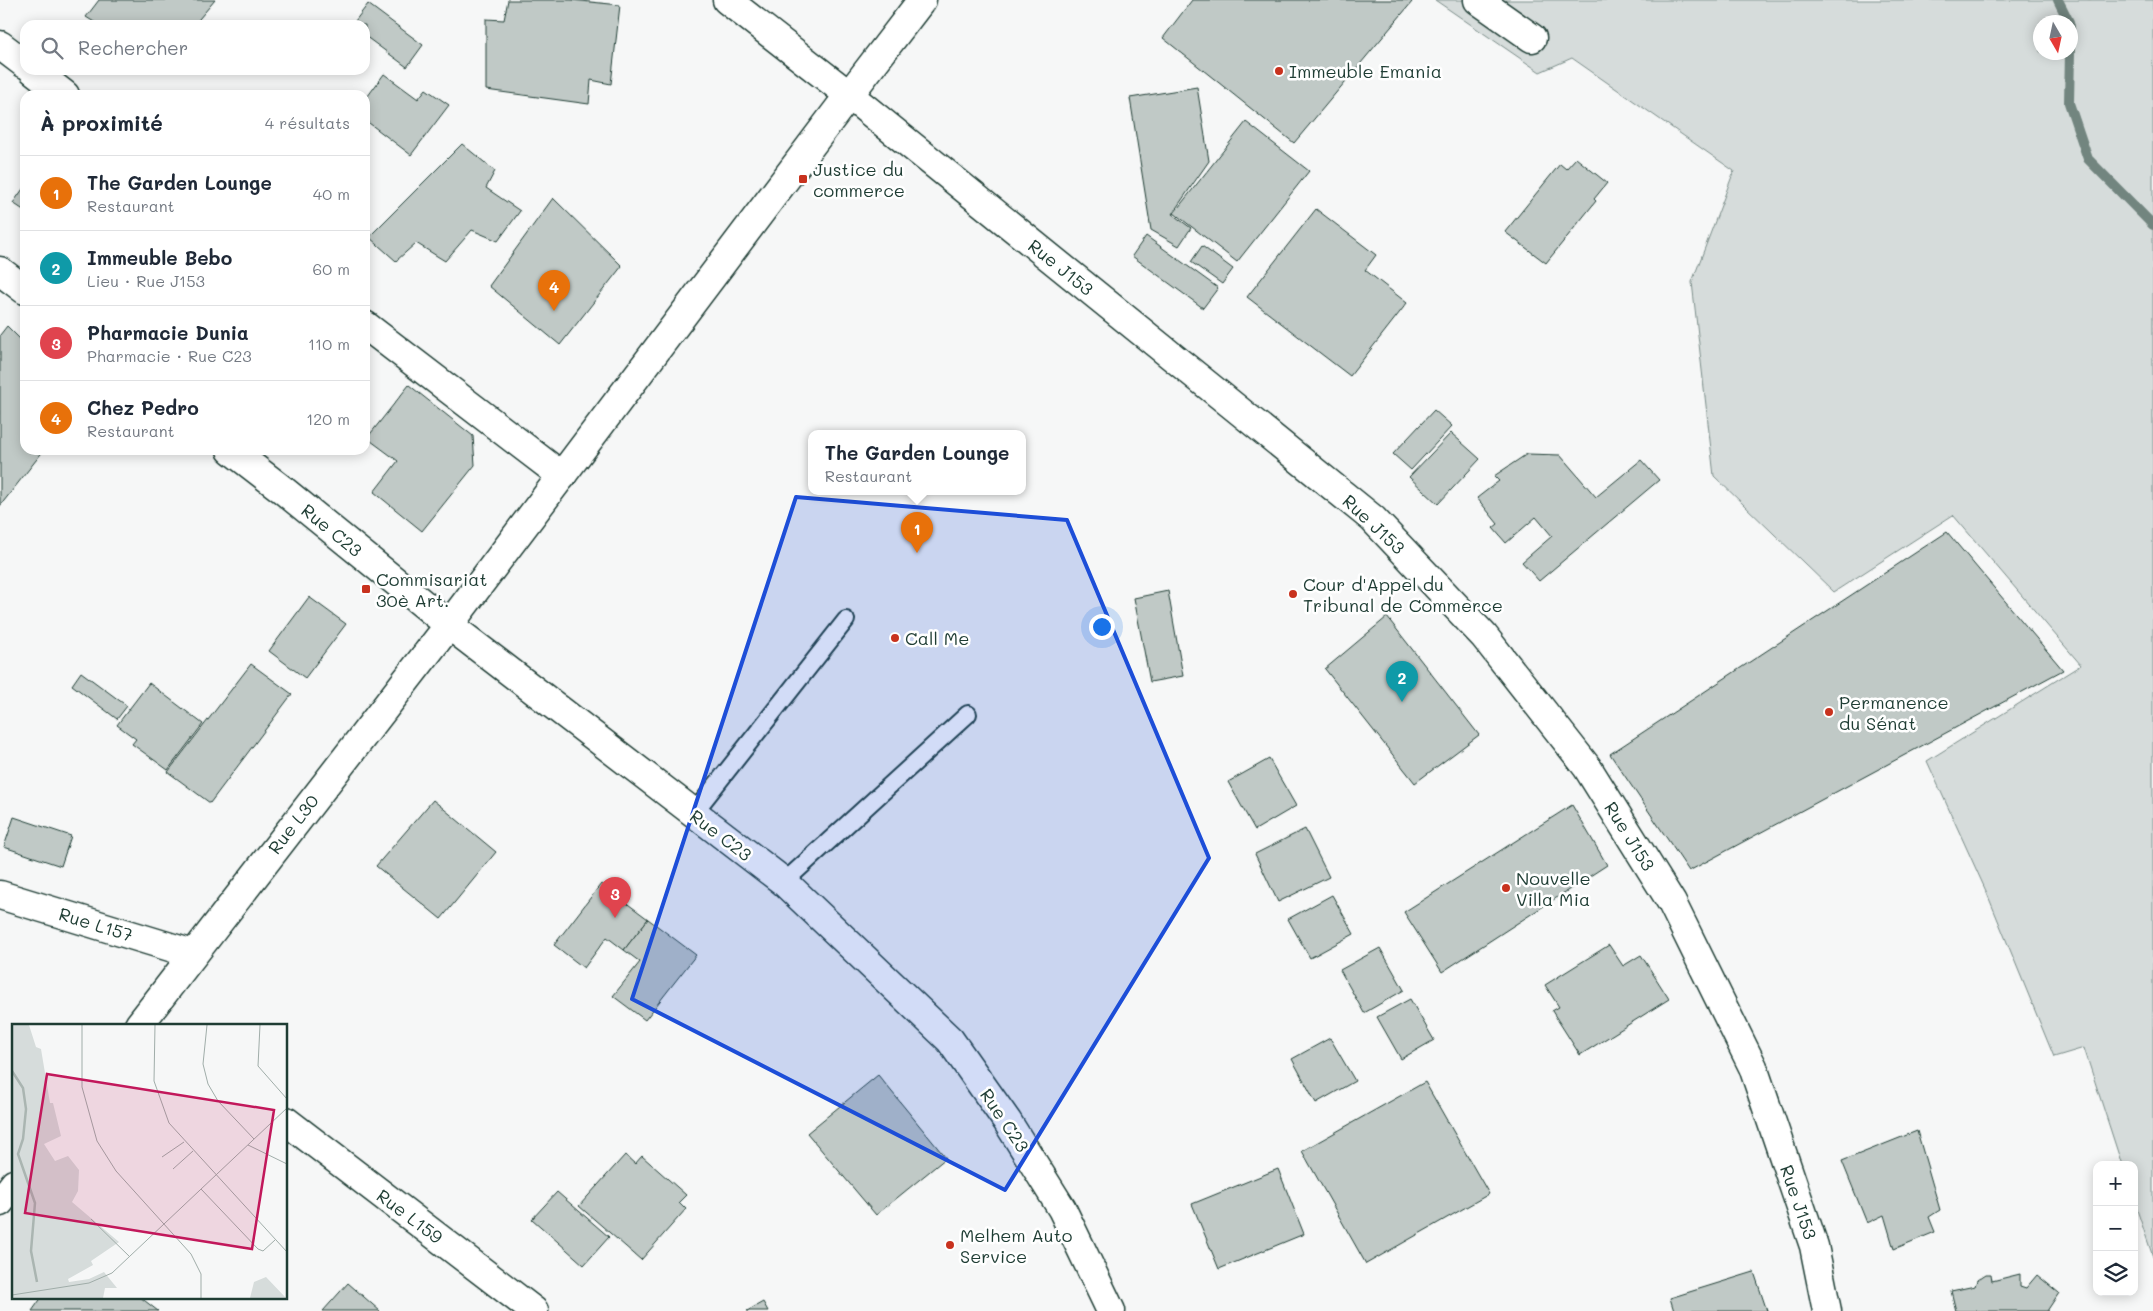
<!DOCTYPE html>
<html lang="fr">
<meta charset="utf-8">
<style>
body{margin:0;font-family:Mali,sans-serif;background:#f2f2f3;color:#1f2937}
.controls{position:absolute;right:15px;bottom:15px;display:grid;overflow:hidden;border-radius:10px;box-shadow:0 2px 12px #0003}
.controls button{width:45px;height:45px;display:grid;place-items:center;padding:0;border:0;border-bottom:1px solid #e0e1e3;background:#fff;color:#1f2937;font:25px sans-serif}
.compass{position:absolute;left:2033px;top:15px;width:45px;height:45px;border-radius:50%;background:#fff;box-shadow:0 2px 12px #0003;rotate:171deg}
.you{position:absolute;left:1101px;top:626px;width:18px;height:18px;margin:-12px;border:4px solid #fff;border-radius:50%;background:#1a73e8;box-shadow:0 0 0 8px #1a73e833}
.badge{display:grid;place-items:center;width:32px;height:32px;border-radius:50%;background:#c8321e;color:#fff;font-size:16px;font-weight:700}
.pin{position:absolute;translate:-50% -41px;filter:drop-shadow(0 1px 2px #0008)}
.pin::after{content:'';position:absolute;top:26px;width:18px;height:15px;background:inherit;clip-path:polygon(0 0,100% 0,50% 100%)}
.popup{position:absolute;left:808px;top:430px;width:218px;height:65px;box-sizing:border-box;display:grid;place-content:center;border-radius:10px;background:#fff;filter:drop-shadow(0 1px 4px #0005);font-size:16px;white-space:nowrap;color:#747a83}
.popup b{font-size:19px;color:#1f2937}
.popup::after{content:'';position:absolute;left:50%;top:100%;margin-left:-10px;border:10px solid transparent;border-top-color:#fff}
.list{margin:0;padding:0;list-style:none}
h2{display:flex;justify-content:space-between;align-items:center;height:65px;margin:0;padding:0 20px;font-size:21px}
h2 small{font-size:16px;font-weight:400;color:#747a83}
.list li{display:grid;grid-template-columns:32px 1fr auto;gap:15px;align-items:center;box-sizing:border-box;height:75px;padding:0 20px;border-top:1px solid #e0e1e3}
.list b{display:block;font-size:19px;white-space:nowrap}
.list p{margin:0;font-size:16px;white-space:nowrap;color:#747a83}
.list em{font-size:16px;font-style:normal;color:#747a83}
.icon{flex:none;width:28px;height:28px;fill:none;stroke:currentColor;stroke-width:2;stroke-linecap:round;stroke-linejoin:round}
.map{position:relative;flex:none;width:2153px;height:1311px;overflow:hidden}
.search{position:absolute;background:#fff;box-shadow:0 2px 12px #0003;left:20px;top:20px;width:350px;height:55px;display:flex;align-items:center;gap:12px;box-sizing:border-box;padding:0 18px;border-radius:15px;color:#747a83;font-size:19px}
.panel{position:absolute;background:#fff;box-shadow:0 2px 12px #0003;left:20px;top:90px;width:350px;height:365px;border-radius:15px}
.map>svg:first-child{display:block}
</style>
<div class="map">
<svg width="2153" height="1311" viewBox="0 0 2153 1311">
<rect width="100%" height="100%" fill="#f6f7f7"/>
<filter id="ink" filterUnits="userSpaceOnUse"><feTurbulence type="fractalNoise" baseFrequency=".02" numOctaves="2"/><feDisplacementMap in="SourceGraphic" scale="10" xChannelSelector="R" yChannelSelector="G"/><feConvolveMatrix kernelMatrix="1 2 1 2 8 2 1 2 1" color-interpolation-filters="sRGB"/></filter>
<g filter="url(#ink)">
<path fill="#d6dcdb" stroke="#7a8c88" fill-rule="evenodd" d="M1435,0H2153V1257L2134,1201V1165H2122L2084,1048L2054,1057L1986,891L1927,761L2081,665L1953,515L1834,592L1714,476L1692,282L1734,171L1572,58L1540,72ZM2040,22H2070V52H2040Z"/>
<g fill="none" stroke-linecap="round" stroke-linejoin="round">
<g stroke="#72857f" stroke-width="10">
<polyline points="2058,0 2069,22"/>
<polyline points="2070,26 2070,50"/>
<polyline points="2070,52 2069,103 2088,159 2153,225"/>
</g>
</g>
<g fill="#c0c9c6" stroke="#1f3d34">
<polygon points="99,0 215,0 194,25 99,25 86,17"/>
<polygon points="508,0 571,0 620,5 611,84 591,80 589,104 486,90 486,19 504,20"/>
<polygon points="1192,0 1409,0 1412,2 1294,143 1163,38"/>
<polygon points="368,4 423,45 407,67 365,36 365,25 352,25"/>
<polygon points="384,74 418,99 426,89 449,105 411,155 365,120 365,100"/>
<polygon points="1197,87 1209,161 1172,214 1191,228 1179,246 1151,230 1130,98"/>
<polygon points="1246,122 1309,171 1237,262 1174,213"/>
<polygon points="462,144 495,171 486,188 520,211 498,241 472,230 445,261 416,243 396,261 369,237"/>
<polygon points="1576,158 1607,183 1594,199 1596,201 1546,263 1505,232 1560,164 1566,169"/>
<polygon points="25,186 25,211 13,203"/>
<polygon points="553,198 622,266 560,345 489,286"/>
<polygon points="1316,209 1376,255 1365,270 1407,303 1350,376 1247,297"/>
<polygon points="1146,236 1218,288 1203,308 1132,256"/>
<polygon points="1202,246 1233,269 1222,284 1191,262"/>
<polygon points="7,326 25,344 25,450 44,450 0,506 0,335"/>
<polygon points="409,385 473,436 475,465 422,531 374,492 398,461 367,438"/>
<polygon points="1434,410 1452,426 1411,470 1393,454"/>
<polygon points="1451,433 1480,459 1438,504 1409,477"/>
<polygon points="1527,454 1560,455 1596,497 1641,460 1659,480 1539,581 1522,562 1552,536 1536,517 1506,543 1493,528 1498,524 1477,498 1499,481 1494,476"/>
<polygon points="1947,532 2063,670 1689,871 1610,754"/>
<polygon points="1168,591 1183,676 1150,682 1134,598"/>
<polygon points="309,597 346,624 305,678 269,651"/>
<polygon points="1387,617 1479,735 1415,783 1325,669"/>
<polygon points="251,664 292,694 210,803 168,772"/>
<polygon points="81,672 127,706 117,719 72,685"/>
<polygon points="149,683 203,724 168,770 132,744 136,739 117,725"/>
<polygon points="1269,759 1296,806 1255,830 1228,782"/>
<polygon points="433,800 496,852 441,919 376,866"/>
<polygon points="1572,805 1607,865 1442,972 1404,912"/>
<polygon points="14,817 71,836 61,866 4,847"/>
<polygon points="1305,829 1329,877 1278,902 1255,854"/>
<polygon points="601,884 648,919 624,950 607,937 584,968 554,945"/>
<polygon points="1332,895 1354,934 1310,958 1288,919"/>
<polygon points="648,919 696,955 645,1020 613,996 640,962 624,950"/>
<polygon points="1609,945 1623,966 1641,955 1669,999 1580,1055 1552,1011 1559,1007 1545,985"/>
<polygon points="1380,948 1404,990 1364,1013 1340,970"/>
<polygon points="1410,999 1434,1040 1401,1059 1377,1017"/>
<polygon points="1330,1038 1355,1081 1316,1103 1292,1059"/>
<polygon points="878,1075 946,1158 876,1215 807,1133"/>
<polygon points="1425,1082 1489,1194 1366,1264 1302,1151"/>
<polygon points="1917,1131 1940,1210 1929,1217 1935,1232 1894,1249 1884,1215 1867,1223 1842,1161"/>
<polygon points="625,1155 635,1164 642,1156 686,1195 679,1202 686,1209 641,1260 579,1206"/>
<polygon points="1278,1169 1304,1234 1219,1269 1192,1204"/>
<polygon points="557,1192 609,1237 584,1265 532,1219"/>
<polygon points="1754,1272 1767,1311 1674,1311 1670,1298"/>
<polygon points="1986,1274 1991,1274 1992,1281 2020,1274 2020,1286 2026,1288 2037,1275 2059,1293 2047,1311 1956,1311 1951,1291 1975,1286 1977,1280"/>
<polygon points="348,1283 380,1311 323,1311"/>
<polygon points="42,1297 140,1297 158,1311 32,1311"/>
<polygon points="763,1302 768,1311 747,1311"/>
</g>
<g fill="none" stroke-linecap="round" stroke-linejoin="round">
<defs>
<g id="lane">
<polyline points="693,814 846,620"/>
<polyline points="784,882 968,714"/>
</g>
<g id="street">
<polyline points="727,0 849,95 1373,519 1484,636 1587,767 1672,903 1753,1067 1814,1246 1827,1311"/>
<polyline points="1478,0 1532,38"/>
<polyline points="0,45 25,64"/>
<polyline points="33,70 65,95"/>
<polyline points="365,325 562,476"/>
<polyline points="0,895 193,954"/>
<polyline points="139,1025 449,625 849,95 922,0"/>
<polyline points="286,1121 534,1311"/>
<polyline points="0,1202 14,1184"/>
</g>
<g id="secondary">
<polyline points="0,271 25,290"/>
<polyline points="231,450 283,490 449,625 784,882 950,1040 1007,1121 1062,1209 1111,1311"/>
</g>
</defs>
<use href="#lane" stroke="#1f3d34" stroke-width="20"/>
<use href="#street" stroke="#1f3d34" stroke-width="31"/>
<use href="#secondary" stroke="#1f3d34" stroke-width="31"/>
<use href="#lane" stroke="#fff" stroke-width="16"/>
<use href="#street" stroke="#fff" stroke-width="28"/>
<use href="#secondary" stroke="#fff" stroke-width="28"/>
</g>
</g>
<path fill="#1d4ed8" fill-opacity="0.2" stroke="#1d4ed8" stroke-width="4" stroke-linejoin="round" d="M796,497L1067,520L1209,858L1005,1190L632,999Z"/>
<g fill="#c8321e" stroke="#fff" stroke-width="2">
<circle cx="1279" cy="71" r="5"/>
<rect x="798" y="174" width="10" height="10" rx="2.5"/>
<rect x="361" y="584" width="10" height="10" rx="2.5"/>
<circle cx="1293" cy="594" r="5"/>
<circle cx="895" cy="638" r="5"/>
<circle cx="1829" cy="712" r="5"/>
<circle cx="1506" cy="888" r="5"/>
<circle cx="950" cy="1245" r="5"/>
</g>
<g text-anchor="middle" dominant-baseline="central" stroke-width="5" stroke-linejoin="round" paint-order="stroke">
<g font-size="18" fill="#1f3d34" stroke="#fff" text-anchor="start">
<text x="1289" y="71">Immeuble Emania</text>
<text x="813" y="169">Justice du<tspan x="813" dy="21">commerce</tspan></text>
<text x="376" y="579">Commisariat<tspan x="376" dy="21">30è Art.</tspan></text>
<text x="1303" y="584">Cour d'Appel du<tspan x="1303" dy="21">Tribunal de Commerce</tspan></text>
<text x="905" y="638">Call Me</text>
<text x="1839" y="702">Permanence<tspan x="1839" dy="21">du Sénat</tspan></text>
<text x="1516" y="878">Nouvelle<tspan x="1516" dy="21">Villa Mia</tspan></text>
<text x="960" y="1235">Melhem Auto<tspan x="960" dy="21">Service</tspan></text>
</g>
<g font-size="18" fill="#1f3d34" stroke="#fff">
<text transform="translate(1061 267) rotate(39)">Rue J153</text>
<text transform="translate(1374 524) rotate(43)">Rue J153</text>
<text transform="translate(332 530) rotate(39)">Rue C23</text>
<text transform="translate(293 824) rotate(-52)">Rue L30</text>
<text transform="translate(721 835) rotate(37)">Rue C23</text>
<text transform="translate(1630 836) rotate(58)">Rue J153</text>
<text transform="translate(96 924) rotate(17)">Rue L157</text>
<text transform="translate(1005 1120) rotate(56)">Rue C23</text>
<text transform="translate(1799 1202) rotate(71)">Rue J153</text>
<text transform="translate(410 1216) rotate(37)">Rue L159</text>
</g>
</g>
<g transform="translate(12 1024)">
<rect width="275" height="275" fill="#f6f7f7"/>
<path d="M0,1H17L24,23L29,25L38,79H41L49,112L32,120L43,137L56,132L67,146L66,167L60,178L107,218L79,237L81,241L56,255L57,258L77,255L92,248L105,264H93L91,274H0ZM254,253L274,274H238L242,258Z" fill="#d6dcdb"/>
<path fill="none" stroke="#aab5b1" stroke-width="2.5" d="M0,47L11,64L14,85L11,115L6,130L23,179L19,227L25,258"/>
<path fill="none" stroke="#a0ada9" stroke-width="1" d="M70,1V63L85,117L104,147L179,230L189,250V274M143,1L142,57L157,99L275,228M195,1L191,40L196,60L206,77L242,115M248,1L246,42L275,75M236,121L275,140M150,133L172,118M161,145L181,127M189,165L246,225L251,227L263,216M79,195L118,233M0,271L77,259L100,249L275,84"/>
<path fill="#c2185b" fill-opacity="0.15" stroke="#c2185b" stroke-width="2.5" d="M35,50L262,86L240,225L13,189Z"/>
<rect width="275" height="275" fill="none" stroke="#1f3d34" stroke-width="2.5"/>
</g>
</svg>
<div class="controls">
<button>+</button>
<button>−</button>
<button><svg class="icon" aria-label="layers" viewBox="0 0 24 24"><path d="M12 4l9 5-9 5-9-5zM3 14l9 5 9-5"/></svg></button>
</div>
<svg class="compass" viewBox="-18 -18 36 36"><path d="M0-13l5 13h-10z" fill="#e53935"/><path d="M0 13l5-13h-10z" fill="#747a83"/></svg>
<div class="you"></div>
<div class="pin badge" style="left:917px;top:553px;background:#e8710a">1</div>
<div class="popup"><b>The Garden Lounge</b>Restaurant</div>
<div class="pin badge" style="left:1402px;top:702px;background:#0f9aa8">2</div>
<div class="pin badge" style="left:615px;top:918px;background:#e0444e">3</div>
<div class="pin badge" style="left:554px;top:311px;background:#e8710a">4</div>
<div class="search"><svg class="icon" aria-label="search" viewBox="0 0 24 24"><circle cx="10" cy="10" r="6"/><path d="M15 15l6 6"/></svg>Rechercher</div>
<section class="panel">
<h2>À proximité<small>4 résultats</small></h2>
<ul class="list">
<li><span class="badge" style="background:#e8710a">1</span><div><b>The Garden Lounge</b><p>Restaurant</p></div><em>40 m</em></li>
<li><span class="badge" style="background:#0f9aa8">2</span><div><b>Immeuble Bebo</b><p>Lieu · Rue J153</p></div><em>60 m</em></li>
<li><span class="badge" style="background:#e0444e">3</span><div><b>Pharmacie Dunia</b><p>Pharmacie · Rue C23</p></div><em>110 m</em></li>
<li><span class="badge" style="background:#e8710a">4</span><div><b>Chez Pedro</b><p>Restaurant</p></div><em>120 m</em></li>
</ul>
</section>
</div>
